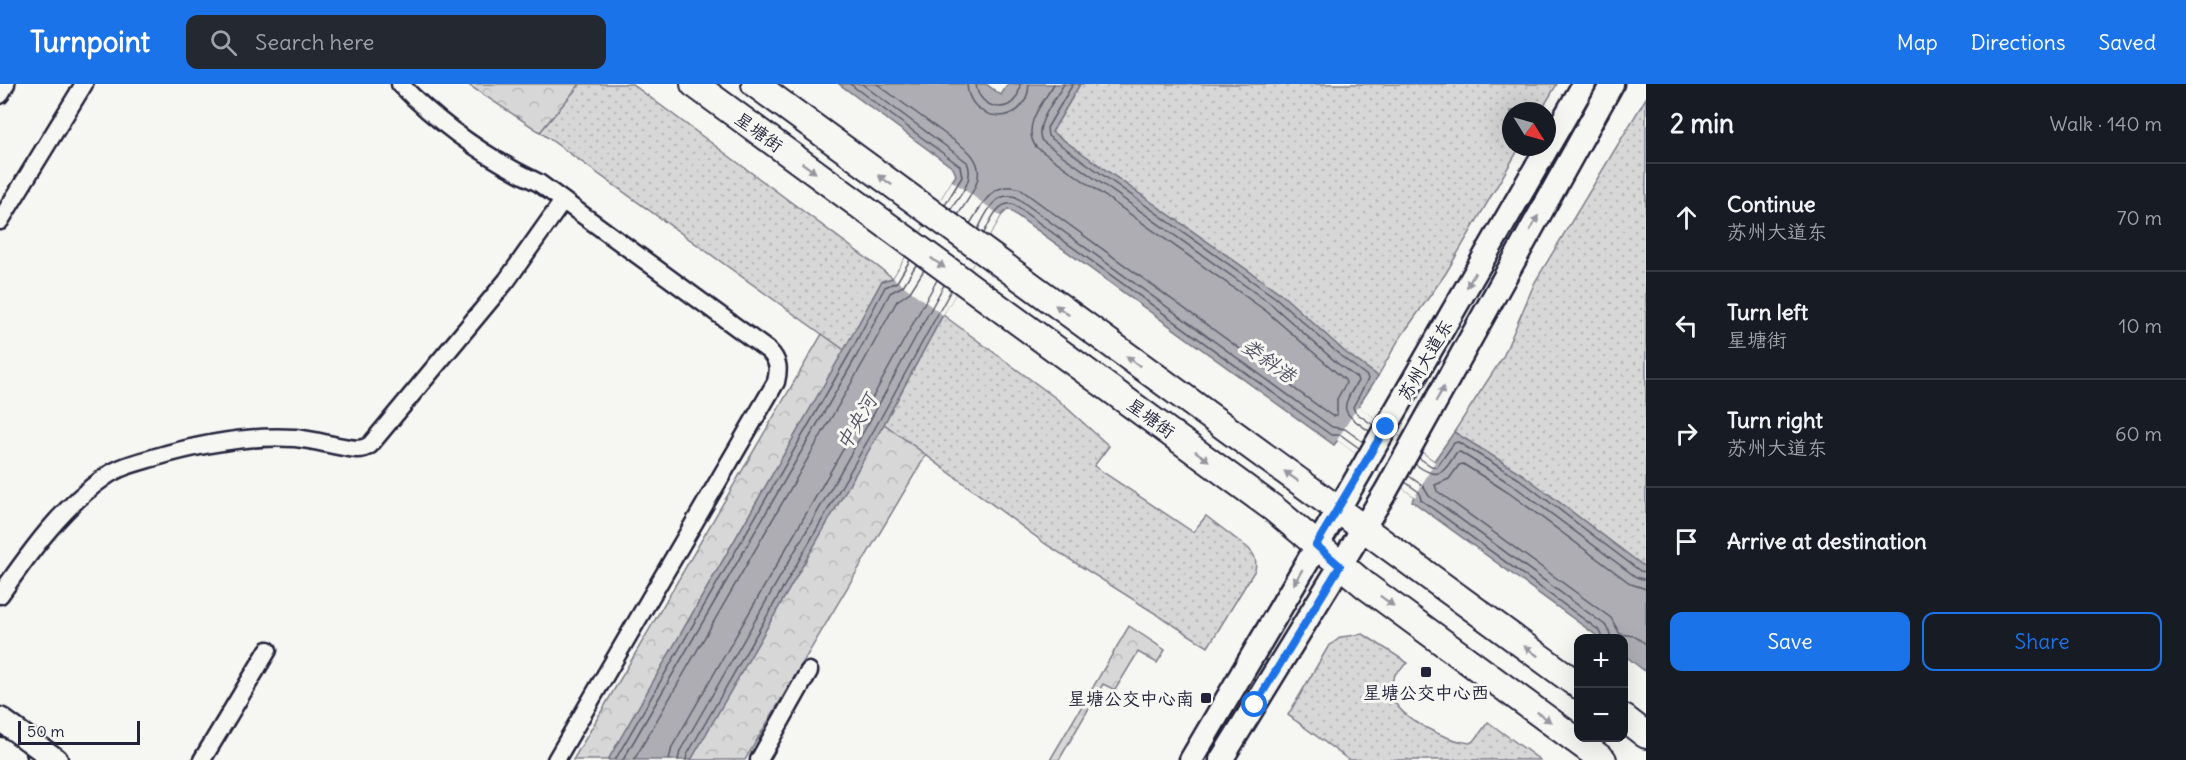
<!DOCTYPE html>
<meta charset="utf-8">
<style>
body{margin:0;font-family:Delius,"LXGW WenKai TC",sans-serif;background:#242831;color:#f1f3f6}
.controls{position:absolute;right:18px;bottom:18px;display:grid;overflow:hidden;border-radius:12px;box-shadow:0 6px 24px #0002}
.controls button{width:54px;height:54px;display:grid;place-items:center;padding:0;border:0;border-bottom:2px solid #363941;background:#171b24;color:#f1f3f6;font:30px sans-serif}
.compass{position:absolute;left:1502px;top:18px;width:54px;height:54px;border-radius:50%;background:#171b24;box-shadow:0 6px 24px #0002;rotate:127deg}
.scale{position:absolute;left:18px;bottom:15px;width:122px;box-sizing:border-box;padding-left:6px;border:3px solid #22223b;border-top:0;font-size:16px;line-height:21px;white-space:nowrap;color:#22223b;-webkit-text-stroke:4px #f6f6f2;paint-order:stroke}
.stop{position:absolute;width:18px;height:18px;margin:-14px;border:4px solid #1a73e8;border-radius:50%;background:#fff}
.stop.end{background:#1a73e8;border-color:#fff;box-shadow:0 2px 6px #0008}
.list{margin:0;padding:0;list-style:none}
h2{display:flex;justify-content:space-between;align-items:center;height:78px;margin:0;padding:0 24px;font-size:26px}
h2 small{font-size:20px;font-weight:400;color:#9ea1a6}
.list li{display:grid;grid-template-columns:39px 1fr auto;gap:18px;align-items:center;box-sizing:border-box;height:108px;padding:0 24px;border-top:2px solid #363941}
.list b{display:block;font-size:22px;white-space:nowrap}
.list p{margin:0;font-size:20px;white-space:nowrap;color:#9ea1a6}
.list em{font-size:20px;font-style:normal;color:#9ea1a6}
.actions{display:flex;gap:12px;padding:18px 24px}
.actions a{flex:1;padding:14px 0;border:2px solid #1a73e8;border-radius:12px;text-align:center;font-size:21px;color:#1a73e8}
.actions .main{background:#1a73e8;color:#fff}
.icon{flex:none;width:33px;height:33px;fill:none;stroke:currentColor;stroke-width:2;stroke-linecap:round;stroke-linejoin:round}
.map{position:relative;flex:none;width:1646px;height:676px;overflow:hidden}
header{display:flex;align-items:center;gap:36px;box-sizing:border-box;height:84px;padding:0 30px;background:#1a73e8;color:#fff}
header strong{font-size:28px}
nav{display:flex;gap:33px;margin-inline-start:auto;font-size:21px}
.search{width:420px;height:54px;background:#242831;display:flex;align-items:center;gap:15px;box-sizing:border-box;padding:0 21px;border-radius:12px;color:#9ea1a6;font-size:22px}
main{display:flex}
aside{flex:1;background:#171b24}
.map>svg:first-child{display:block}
</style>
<header>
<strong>Turnpoint</strong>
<div class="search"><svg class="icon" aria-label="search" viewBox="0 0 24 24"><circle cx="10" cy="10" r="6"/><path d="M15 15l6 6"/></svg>Search here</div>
<nav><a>Map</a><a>Directions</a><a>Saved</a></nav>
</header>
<main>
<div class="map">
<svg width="1646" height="676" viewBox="0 0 1646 676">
<defs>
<pattern id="grass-dots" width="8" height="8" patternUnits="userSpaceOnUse" patternTransform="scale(1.5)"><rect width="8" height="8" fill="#d7d7d7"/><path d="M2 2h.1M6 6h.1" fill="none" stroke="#b8b8b9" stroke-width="1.8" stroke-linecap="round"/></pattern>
<pattern id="forest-crowns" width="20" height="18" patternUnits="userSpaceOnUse" patternTransform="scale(1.5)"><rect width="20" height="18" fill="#d7d7d7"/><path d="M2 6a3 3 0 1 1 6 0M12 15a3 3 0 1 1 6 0" fill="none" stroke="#b8b8b9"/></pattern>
</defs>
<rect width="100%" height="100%" fill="#f6f6f2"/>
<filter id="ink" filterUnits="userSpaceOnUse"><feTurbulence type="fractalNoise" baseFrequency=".0167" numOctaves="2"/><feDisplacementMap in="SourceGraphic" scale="12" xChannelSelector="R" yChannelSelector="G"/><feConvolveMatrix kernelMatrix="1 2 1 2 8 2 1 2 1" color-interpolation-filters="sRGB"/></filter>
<g filter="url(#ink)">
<g fill="url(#grass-dots)" stroke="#7c7c89" stroke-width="1.5">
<polygon points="580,0 632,0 893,194 882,197 844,266 540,48"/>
<polygon points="1080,0 1557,0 1541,27 1511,27 1511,63 1520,63 1446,189 1398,257 1378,292 1346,269 1280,209 1052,48"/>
<polygon points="1646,14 1646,484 1522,390 1454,348 1503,273 1535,198"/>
<path d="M943,231L1057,315L1109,362L1094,382L1193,448L1206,432L1248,464C1255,471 1257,476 1255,486L1208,563L1047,461L884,340Z"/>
<path d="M1363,550L1408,579L1396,589L1389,603C1391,611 1393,618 1399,624C1413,640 1449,657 1470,659L1475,656L1488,638L1540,676H1349L1288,631L1328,563L1341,553Z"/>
</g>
<g fill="url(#forest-crowns)" stroke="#7c7c89" stroke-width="1.5">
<polygon points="467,0 580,0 540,48"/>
<polygon points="822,250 844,266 608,676 573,676"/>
<polygon points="884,340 926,371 745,676 691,676"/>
<polygon points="1129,542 1165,566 1157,579 1138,568 1115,606 1103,600 1059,676 1050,676"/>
</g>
<polygon fill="#adadb3" stroke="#757583" stroke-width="1.5" points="839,0 986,0 1001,11 1008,0 1080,0 1052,48 1280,209 1346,269 1378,292 1358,323 1434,377 1454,348 1522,390 1646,484 1646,588 1624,571 1624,554 1600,554 1412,417 1414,412 1338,356 1334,361 1008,125 1001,132 947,223 884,340 691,676 608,676 844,266 882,197 893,194 956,91 953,84"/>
<g fill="#f6f6f2">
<polygon points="952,97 1001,132 943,231 893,194"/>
<polygon points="1358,322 1435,378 1415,413 1337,356"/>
</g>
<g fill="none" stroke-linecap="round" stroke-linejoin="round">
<g stroke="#5a5a6b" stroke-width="1.5">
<polyline points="850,0 960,82 962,93 945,121"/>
<path d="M862,0L967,78C975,96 960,111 951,125"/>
<path d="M877,0L967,66C991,88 972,109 958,131"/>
<path d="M967,0C968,39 1027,46 1029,0"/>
<path d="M976,0C978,27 1018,34 1020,0"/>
<path d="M1064,0C1056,14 1033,42 1042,57L1271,220L1337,279L1357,294L1358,297C1339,327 1341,327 1369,347"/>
<polyline points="1073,0 1047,44 1048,52 1276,214 1342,273 1367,292 1368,295 1353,323 1355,328 1373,341"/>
<path d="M970,140C982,120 994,95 1020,105L1332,332L1337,331V315L1346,299L1345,296L1266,227L1036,63C1021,42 1043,19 1054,0"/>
<path d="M978,145C986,130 995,106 1016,113L1332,343L1345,345L1363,358"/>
<path d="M984,149C990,138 997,117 1013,120L1331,351H1341L1359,364"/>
<polyline points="1419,374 1431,382 1437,383 1454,359 1458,358 1519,395 1640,487 1646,488"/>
<path d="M1415,380C1438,397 1443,390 1456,369L1460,368L1514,402L1636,493L1646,496"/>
<polyline points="1409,392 1423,402 1429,412 1605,541 1609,547 1611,554"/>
<polyline points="1405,398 1419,408 1421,416 1600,547 1603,554"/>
<polyline points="1646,505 1631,500 1509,409 1463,380 1459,381 1449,395 1435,401 1437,407 1611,534 1620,550 1634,552 1646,560"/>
<polyline points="615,676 850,269 885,203 897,198 910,176"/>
<polyline points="623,676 856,273 890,209 903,202 916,181"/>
<polyline points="634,676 864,277 897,217 910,208 924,186"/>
<polyline points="669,676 672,663 864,329 937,196"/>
<polyline points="678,676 680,667 872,333 944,201"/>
<polyline points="686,676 687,671 879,337 951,206"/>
</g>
<defs>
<g id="street">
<path d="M400,0C440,41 487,74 539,99L769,267C779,277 779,285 776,298L556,676"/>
<polyline points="0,11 6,0"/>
<polyline points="0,137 84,0"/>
<path d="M0,511C30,468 62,423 105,393C120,382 139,378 156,373C201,360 247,351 295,354C316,356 336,363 357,365C362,365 366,364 370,361L507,196L563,117"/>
<polyline points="202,676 268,566"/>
<polyline points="759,676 809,587"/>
</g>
<g id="secondary">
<polyline points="0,635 56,676"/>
<polyline points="0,665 15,676"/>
<polyline points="1191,676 1351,404 1584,0"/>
<polyline points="1221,676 1386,407 1612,0"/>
</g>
<g id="primary">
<polyline points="694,0 1274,425 1366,502 1603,676"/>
<polyline points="755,0 1578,601"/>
<polyline points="1624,634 1646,651"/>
</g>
</defs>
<use href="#street" stroke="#22223b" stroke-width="21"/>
<use href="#secondary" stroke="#22223b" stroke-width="27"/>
<use href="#primary" stroke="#22223b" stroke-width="30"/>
<use href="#street" stroke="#f6f6f2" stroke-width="16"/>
<use href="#secondary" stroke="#f6f6f2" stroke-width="22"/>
<use href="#primary" stroke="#f6f6f2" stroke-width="26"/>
</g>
<defs><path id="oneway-solid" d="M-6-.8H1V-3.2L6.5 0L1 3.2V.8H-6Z" transform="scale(1.5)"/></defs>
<g fill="#9797a0">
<use href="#oneway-solid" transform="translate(809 84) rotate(36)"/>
<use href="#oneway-solid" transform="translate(885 96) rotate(-144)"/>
<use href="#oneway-solid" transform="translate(1534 139) rotate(-61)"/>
<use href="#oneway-solid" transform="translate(938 179) rotate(36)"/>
<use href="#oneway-solid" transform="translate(1471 196) rotate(120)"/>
<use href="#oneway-solid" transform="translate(1062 226) rotate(-144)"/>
<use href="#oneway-solid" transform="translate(1133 277) rotate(-144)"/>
<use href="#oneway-solid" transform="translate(1440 310) rotate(-61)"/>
<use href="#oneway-solid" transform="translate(1202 372) rotate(36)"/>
<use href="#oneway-solid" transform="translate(1291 392) rotate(-144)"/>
<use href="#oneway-solid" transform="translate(1298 493) rotate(120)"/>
<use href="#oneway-solid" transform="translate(1387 517) rotate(37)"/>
<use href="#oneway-solid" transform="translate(1531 567) rotate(-144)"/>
<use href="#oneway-solid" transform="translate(1544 633) rotate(36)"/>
</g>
</g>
<g fill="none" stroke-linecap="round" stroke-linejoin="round" filter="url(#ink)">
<polyline stroke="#1a73e8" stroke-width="8" points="1255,621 1340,482 1316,461 1386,343"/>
</g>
<g fill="#22223b" stroke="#f6f6f2" stroke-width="2">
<rect x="1420" y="582" width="12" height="12" rx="3"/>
<rect x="1200" y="608" width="12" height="12" rx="3"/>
</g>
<g text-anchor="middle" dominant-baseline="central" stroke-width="6" stroke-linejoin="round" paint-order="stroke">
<g font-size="18" fill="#22223b" stroke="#f6f6f2">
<text transform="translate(759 48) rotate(36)">星塘街</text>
<text transform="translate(1425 276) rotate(-60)">苏州大道东</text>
<text transform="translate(1151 334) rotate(36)">星塘街</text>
</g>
<g font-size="18" fill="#22223b" stroke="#f6f6f2">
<text x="1426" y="608">星塘公交中心西</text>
<text x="1194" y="614" text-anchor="end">星塘公交中心南</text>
</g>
<g font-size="20" font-style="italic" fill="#535365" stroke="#f6f6f2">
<text transform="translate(1269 276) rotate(36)">娄斜港</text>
<text transform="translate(856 338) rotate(-60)">中央河</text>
</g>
</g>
</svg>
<div class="controls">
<button>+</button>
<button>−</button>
</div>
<svg class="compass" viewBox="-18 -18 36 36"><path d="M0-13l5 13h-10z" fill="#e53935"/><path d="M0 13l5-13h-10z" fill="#9ea1a6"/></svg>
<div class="scale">50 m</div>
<div class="stop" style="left:1255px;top:621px"></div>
<div class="stop end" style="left:1386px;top:343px"></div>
</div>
<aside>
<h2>2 min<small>Walk · 140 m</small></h2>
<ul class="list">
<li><svg class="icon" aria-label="ahead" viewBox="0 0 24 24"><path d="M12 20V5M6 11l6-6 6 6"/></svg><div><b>Continue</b><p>苏州大道东</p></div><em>70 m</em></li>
<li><svg class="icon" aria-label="left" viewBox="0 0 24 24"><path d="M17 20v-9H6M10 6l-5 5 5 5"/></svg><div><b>Turn left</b><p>星塘街</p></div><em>10 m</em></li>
<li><svg class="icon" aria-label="right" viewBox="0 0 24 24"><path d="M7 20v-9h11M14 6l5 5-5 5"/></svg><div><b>Turn right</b><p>苏州大道东</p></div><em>60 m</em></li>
<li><svg class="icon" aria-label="arrive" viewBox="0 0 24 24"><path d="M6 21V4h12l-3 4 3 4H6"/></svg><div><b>Arrive at destination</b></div></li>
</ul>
<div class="actions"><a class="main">Save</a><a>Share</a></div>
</aside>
</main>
